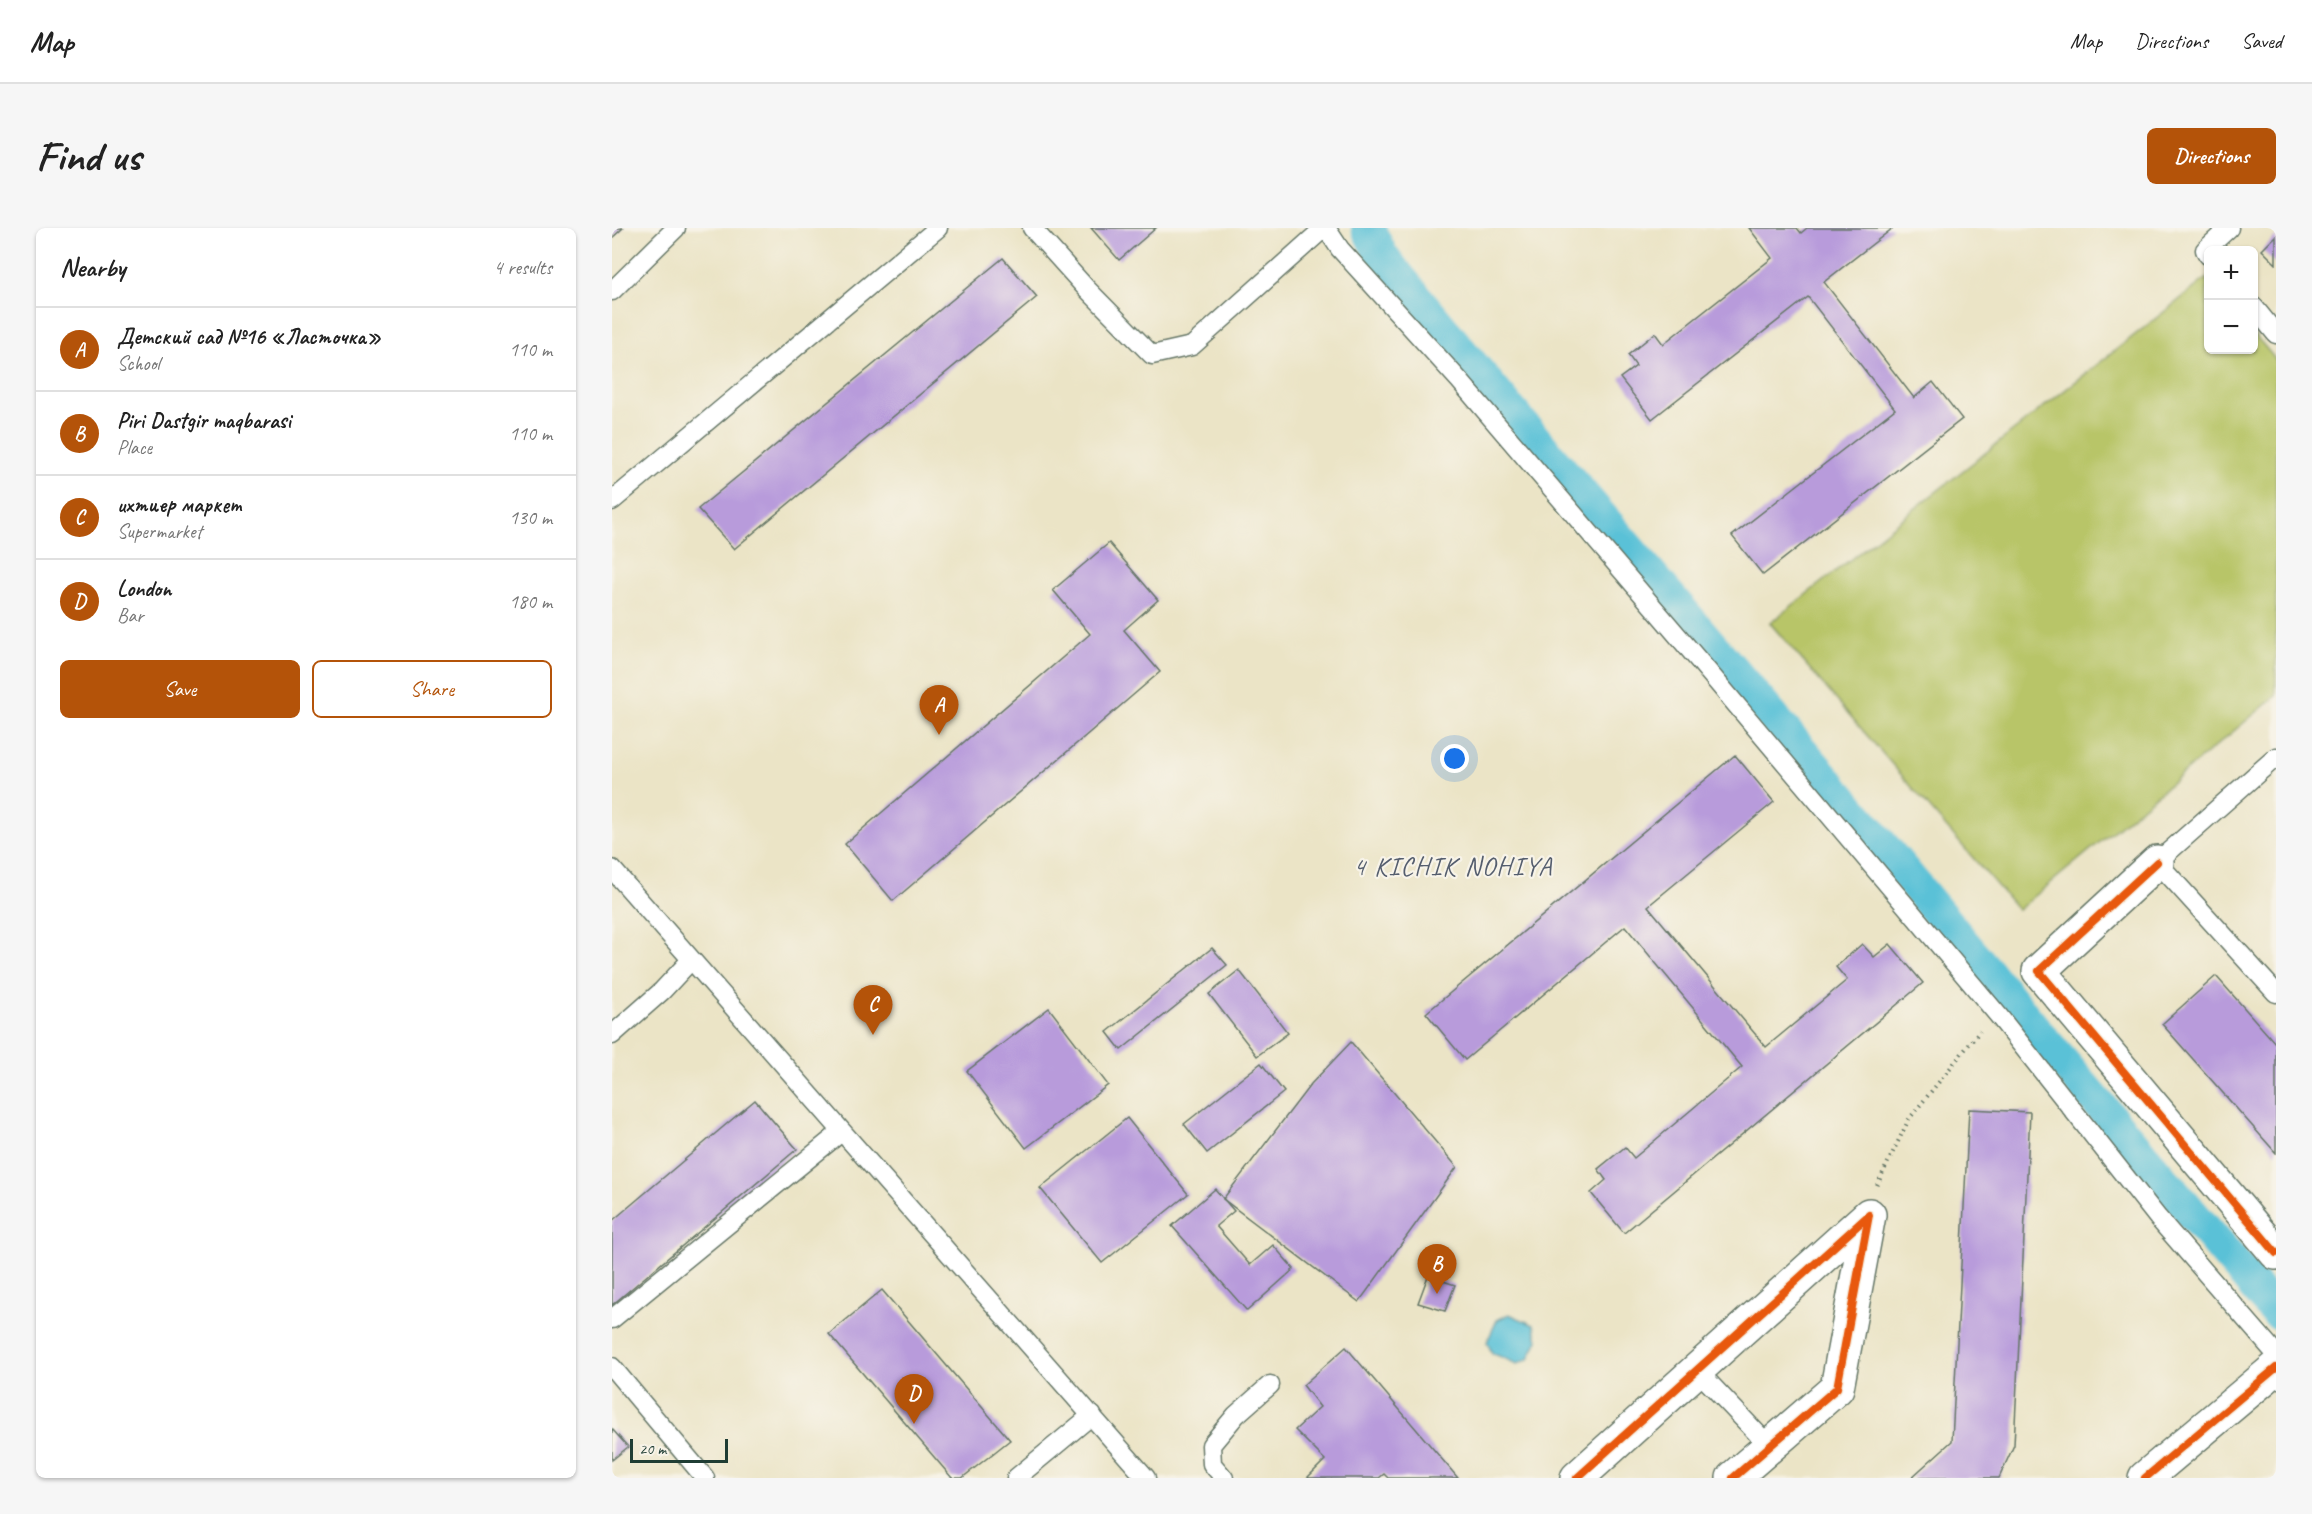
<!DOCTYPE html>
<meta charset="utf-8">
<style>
body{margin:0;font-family:Caveat,sans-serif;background:#f6f6f6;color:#222}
.controls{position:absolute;right:18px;top:18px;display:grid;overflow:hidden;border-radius:9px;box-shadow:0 2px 4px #0004}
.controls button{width:54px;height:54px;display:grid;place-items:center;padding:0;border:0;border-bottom:2px solid #e0e0e0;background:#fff;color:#222;font:30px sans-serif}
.scale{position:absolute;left:18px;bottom:15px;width:98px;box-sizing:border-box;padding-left:6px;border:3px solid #1f3d34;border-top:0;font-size:16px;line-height:21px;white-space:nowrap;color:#1f3d34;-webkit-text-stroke:4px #f7f3e8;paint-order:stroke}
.you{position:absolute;left:843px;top:531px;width:21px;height:21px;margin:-15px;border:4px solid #fff;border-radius:50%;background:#1a73e8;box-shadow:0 0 0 9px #1a73e833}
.badge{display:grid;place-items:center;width:39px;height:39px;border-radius:50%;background:#b45309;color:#fff;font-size:20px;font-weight:700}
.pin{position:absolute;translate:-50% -50px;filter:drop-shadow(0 2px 3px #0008)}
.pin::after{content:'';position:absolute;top:32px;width:21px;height:18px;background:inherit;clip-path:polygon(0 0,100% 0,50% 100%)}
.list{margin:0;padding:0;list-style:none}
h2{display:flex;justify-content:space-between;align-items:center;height:78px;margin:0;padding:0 24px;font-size:26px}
h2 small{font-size:20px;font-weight:400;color:#767676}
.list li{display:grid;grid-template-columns:39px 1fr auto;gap:18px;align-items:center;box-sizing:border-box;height:84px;padding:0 24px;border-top:2px solid #e0e0e0}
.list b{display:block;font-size:22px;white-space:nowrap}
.list p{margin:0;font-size:20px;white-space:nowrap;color:#767676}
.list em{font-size:20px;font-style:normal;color:#767676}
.actions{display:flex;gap:12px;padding:18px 24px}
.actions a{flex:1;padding:14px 0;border:2px solid #b45309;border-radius:9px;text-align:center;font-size:21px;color:#b45309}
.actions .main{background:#b45309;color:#fff}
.map{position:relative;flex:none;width:1664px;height:1250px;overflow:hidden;border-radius:9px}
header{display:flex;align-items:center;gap:36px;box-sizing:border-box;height:84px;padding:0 30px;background:#fff;border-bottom:2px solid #e0e0e0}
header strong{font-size:28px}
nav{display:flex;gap:33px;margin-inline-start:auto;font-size:21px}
.intro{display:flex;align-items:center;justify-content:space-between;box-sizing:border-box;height:144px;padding:0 36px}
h1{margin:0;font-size:42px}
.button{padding:15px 27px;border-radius:9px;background:#b45309;color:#fff;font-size:21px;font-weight:700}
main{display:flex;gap:36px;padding:0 36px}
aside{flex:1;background:#fff;border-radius:9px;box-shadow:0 2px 4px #0004}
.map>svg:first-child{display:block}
</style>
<header>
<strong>Map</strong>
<nav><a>Map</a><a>Directions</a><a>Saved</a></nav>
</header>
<div class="intro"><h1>Find us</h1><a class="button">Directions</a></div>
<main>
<aside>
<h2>Nearby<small>4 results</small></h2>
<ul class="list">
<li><span class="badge">A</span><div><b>Детский сад №16 «Ласточка»</b><p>School</p></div><em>110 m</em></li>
<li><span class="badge">B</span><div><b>Piri Dastgir maqbarasi</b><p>Place</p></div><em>110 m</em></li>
<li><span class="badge">C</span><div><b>ихтиер маркет</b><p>Supermarket</p></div><em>130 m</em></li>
<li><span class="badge">D</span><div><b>London</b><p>Bar</p></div><em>180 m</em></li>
</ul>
<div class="actions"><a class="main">Save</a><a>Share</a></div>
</aside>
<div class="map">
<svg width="1664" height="1250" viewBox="0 0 1664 1250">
<rect width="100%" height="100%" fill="#f7f3e8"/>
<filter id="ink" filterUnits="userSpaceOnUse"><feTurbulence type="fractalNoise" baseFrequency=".0167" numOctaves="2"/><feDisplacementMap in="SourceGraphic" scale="12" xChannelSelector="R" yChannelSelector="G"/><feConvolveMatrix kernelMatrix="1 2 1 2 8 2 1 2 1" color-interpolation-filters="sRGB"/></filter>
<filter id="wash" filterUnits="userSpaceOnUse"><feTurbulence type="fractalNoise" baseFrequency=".008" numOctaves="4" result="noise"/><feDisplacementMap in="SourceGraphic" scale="24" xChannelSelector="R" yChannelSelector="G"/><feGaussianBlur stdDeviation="1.35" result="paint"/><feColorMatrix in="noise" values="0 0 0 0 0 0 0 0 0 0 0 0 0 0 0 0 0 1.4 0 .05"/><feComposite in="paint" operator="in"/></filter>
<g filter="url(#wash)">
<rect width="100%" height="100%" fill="#ebe4c6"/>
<polygon fill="#b8c567" stroke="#6c814e" stroke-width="1.5" points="1595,50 1596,122 1642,122 1642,106 1664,132 1664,468 1406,682 1158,395"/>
<polygon fill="#5ac1d7" stroke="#3c7f86" stroke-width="1.5" points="897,1086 922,1097 926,1112 917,1131 905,1136 880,1125 875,1114 885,1092"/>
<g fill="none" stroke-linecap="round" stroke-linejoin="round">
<polyline stroke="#5ac1d7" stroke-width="34" points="756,0 770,29 890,173 1259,604 1430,810 1664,1084"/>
</g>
<g id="blocks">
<g fill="#b89bdb">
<polygon points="0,0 11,0 0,10"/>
<polygon points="479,0 544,0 507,32"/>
<polygon points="1137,0 1185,0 1189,5 1195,0 1281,0 1212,54 1302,170 1321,154 1350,191 1151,347 1120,308 1283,181 1196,69 1040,191 1008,150 1024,138 1016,127 1043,105 1051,116 1160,30"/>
<polygon points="1664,8 1664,36 1650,22"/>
<polygon points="391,30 425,69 122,321 86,281"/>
<polygon points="497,315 546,372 512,402 548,444 281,673 233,616 478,406 441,362"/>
<polygon points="1123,527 1162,574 1036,678 1154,819 1235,752 1224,739 1250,716 1262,729 1278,716 1311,755 1012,1005 979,965 994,952 986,941 1013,919 1022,930 1130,839 1013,698 853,832 814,785"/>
<polygon points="600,720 615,737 509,822 495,804"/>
<polygon points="627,742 676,805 645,828 597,766"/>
<polygon points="1604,748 1664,816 1664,925 1550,796"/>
<polygon points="437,780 496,857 414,920 355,843"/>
<polygon points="739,814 845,939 747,1074 611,971 699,856"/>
<polygon points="649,835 672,864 595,925 572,896"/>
<polygon points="143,872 185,921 0,1077 0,993"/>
<polygon points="1357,881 1418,884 1402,1217 1387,1250 1299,1250 1340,1213"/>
<polygon points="515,890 576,966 490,1035 428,960"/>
<polygon points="603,961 622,983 604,998 638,1037 661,1017 682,1041 635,1083 560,998"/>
<polygon points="816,1048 843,1057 833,1083 806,1075"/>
<polygon points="270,1062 398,1212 350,1250 340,1250 217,1106"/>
<polygon points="734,1119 846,1250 776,1250 772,1246 767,1250 695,1250 713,1232 683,1202 708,1179 691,1157"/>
<polygon points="0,1201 16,1219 0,1232"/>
</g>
</g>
</g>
<g filter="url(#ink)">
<use href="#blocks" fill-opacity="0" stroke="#667767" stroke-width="1.5"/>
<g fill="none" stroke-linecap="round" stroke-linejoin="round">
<defs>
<g id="service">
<polyline points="420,0 473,59 540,127 580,118 712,0"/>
<polyline points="714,0 728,21 847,152 1089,435 1386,787 1546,990 1664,1126"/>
<polyline points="1596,27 1593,22 1617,0"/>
<polyline points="0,63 64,0"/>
<polyline points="1642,79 1664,106"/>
<polyline points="0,273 326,0"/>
<polyline points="1664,529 1545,634 1664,765"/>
<polyline points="0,641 534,1250"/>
<polyline points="0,807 50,763 79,732"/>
<polyline points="0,1091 229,904"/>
<polyline points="0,1139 93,1250"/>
<polyline points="1084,1141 1158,1219"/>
<polyline points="404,1250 480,1187"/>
<polyline points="612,1250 600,1236 599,1217 624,1187 658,1157"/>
</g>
<g id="minor">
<polyline points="1545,634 1427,743 1664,1025"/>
<polyline points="965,1250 1257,987 1225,1160 1121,1250"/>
<polyline points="1533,1250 1664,1140"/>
</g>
</defs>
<use href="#service" stroke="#667767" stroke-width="21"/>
<use href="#minor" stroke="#667767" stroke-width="36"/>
<polyline stroke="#667767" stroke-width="4" stroke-dasharray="1.5 4.5" stroke-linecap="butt" points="1265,957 1297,891 1368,803"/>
<use href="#service" stroke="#fff" stroke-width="18"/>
<use href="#minor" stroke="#fff" stroke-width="33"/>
<defs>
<g id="cycleway">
<polyline points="1545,634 1427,743 1664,1025"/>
<polyline points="965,1250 1257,987 1225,1160 1121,1250"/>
<polyline points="1533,1250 1664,1140"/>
</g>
</defs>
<use href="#cycleway" stroke="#f7f3e8" stroke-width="11"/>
<use href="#cycleway" stroke="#e8590c" stroke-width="8"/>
</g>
</g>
<g text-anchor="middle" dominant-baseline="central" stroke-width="4.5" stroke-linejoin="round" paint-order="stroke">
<g font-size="26" letter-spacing="1.5" fill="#555e6e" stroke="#f7f3e8">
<text x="841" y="638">4 KICHIK NOHIYA</text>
</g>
</g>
</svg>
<div class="controls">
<button>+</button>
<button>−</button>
</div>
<div class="scale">20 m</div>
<div class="you"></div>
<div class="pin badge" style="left:327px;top:507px">A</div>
<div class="pin badge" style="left:825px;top:1066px">B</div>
<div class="pin badge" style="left:261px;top:807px">C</div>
<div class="pin badge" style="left:302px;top:1196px">D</div>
</div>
</main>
